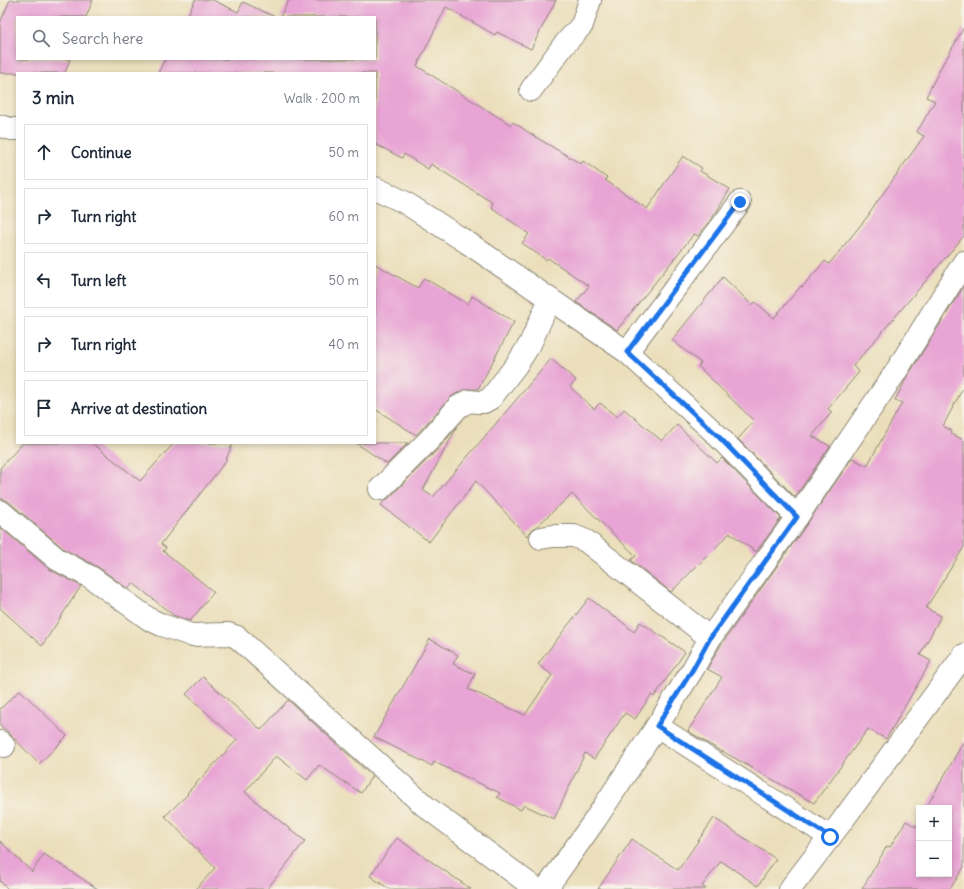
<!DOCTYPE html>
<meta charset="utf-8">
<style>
body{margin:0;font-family:Delius,sans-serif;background:#f6f6f7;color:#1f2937}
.controls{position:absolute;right:12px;bottom:12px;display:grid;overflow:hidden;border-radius:0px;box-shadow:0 2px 6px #0003}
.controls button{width:36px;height:36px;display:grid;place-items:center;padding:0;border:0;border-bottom:1px solid #e0e1e3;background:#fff;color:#1f2937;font:20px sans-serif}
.stop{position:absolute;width:12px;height:12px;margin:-9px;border:3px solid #1a73e8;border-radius:50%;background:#fff}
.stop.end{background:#1a73e8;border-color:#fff;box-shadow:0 1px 4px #0008}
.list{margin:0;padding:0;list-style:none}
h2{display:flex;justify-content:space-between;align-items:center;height:52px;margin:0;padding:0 16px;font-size:17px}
h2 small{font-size:13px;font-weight:400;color:#747a83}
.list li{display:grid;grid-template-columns:26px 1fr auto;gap:12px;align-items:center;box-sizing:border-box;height:56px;margin:0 8px 8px;padding:0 8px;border:1px solid #e0e1e3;border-radius:0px}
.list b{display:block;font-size:15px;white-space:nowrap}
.list em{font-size:13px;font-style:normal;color:#747a83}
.icon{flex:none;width:22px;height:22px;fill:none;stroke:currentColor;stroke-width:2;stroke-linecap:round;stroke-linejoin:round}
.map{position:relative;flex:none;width:964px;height:889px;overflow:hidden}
.search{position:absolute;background:#fff;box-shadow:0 2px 6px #0003;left:16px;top:16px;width:360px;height:44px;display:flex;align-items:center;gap:10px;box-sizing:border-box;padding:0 14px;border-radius:0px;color:#747a83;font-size:15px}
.panel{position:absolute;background:#fff;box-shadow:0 2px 6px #0003;left:16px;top:72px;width:360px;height:372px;border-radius:0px}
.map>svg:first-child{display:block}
</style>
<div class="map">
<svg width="964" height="889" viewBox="0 0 964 889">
<rect width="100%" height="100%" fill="#f7f3e8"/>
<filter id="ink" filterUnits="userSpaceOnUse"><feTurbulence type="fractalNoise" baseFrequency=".025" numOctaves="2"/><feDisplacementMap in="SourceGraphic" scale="8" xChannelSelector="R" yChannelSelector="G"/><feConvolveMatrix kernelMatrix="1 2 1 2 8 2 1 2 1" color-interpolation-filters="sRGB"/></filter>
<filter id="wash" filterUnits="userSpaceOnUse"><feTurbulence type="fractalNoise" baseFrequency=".012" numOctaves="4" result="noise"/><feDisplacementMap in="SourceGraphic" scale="16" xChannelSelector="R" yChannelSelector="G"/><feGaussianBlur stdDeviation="0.9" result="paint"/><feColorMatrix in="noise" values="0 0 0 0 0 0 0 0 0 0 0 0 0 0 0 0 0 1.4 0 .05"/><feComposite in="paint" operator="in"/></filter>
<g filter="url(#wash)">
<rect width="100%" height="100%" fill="#ebdfbb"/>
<g id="blocks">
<g fill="#e8a4d4">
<polygon points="10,0 93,0 86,17 17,17 17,59 70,59 65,73 0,73 0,23"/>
<polygon points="195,0 213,0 238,12 243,2 275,17 187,17"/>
<polygon points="289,0 556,0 531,49 497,32 495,35 446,7 417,66 511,125 513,122 539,139 581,164 583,161 607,178 605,180 647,209 683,156 702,168 700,171 730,189 717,211 698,236 694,234 617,330 576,302 589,286 548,258 546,260 522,243 529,234 491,207 493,203 431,164 428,169 404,154 402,158 375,144 375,73 158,73 165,59 375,59 375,17 280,17"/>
<polygon points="964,27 964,236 853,366 859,372 828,409 832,412 812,436 830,446 795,497 738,439 754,421 698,366 701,363 672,340 723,277 752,305 755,302 774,318 801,286 802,287 825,261 829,264 868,216 877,202 924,136 917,132 935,101 926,97 944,61 945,61"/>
<polygon points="375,264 418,288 424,278 468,304 472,296 514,322 478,389 470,389 463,390 452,396 416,435 375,409"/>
<polygon points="964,286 964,386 943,426 952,431 951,434 964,440 964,547 926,608 941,616 920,655 931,661 886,739 868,729 814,803 722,751 722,752 688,731 722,677 707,669 721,645 807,524 852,458 867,466 902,403 895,400 907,377"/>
<polygon points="551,359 576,380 570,387 594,409 600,403 617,417 624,409 662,441 677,425 717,463 722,458 781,518 756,552 730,533 671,592 631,560 636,556 572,494 537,526 533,529 527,536 476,481 429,542 381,505 384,501 389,498 439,448 457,427 423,490 433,497"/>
<polygon points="23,443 92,443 140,481 174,443 233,443 225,462 161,544 166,548 163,551 214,592 190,621 173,615 133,583 128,589 98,567 64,549 8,501 3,499 0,499 0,468"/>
<polygon points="356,443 408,443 387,464"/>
<polygon points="0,527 49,569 81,586 42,646 0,608"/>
<polygon points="589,598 615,618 616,617 634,632 640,622 685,652 654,697 651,695 635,719 625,713 594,759 585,753 554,819 524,805 521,810 497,797 500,793 434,762 432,766 374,737 430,639 458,655 453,664 475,674 468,689 525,715 552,675 538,664"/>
<polygon points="203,677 261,730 288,700 372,776 361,793 319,765 307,780 276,756 245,792 266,810 305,841 267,889 196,889 215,868 165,816 188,794 187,793 237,740 186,694"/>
<polygon points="20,690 67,736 39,764 9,733 0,725 0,709"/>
<polygon points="964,741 964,867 950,889 862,889 887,846 890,847 906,821 916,827 919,821 919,874 949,874 949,808 926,808"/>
<polygon points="714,818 776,859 758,886 721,861 702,886 706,889 598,889 632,839 678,870"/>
<polygon points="397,838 471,889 389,889 370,876"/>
<polygon points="0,841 32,872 44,854 98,889 8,889 0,881"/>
</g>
</g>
</g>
<g filter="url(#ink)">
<use href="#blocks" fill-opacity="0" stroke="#8b8573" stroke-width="1"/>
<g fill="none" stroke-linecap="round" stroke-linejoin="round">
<defs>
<g id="minor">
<polyline points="531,90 563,46 582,25 590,0"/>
<polyline points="0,126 11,129 17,129"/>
<polyline points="375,188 404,202 468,243 627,352 716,434 797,517"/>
<polyline points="627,352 740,202"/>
<polyline points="380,489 430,439 458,407 469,401 479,402 484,402 491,398 517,364 530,344 550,299"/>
<polyline points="0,511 57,559 92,578 149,619 162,625 191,635 228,634 237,637 425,806 536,889"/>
<polyline points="541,538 553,536 574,536 586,541 710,638"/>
<polyline points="657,726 830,837"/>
<polyline points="0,742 4,746"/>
<polyline points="546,889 595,820 657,726 693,669 710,638 797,517 895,373 964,262"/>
<polyline points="790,889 840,824 964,655"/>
</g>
</defs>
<use href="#minor" stroke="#8b8573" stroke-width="24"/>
<use href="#minor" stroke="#fff" stroke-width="22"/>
</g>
</g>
<g fill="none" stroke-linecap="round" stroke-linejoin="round" filter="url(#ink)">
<polyline stroke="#1a73e8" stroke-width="5" points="740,202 627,352 716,434 797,517 710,638 693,669 657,726 830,837"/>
</g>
</svg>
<div class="controls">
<button>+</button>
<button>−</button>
</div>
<div class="stop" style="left:830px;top:837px"></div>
<div class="stop end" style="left:740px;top:202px"></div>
<div class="search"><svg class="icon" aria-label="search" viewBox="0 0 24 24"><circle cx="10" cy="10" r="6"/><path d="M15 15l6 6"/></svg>Search here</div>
<section class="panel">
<h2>3 min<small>Walk · 200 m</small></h2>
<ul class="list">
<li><svg class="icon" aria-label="ahead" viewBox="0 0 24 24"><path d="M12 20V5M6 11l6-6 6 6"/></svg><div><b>Continue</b></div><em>50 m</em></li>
<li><svg class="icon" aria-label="right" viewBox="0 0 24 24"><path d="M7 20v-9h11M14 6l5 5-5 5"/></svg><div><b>Turn right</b></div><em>60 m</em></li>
<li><svg class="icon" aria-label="left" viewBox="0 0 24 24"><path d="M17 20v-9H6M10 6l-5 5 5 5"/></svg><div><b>Turn left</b></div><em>50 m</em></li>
<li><svg class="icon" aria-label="right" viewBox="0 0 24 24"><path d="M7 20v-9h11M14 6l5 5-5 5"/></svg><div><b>Turn right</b></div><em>40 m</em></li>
<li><svg class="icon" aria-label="arrive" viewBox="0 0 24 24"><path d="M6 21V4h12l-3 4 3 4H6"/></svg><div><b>Arrive at destination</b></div></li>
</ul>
</section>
</div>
